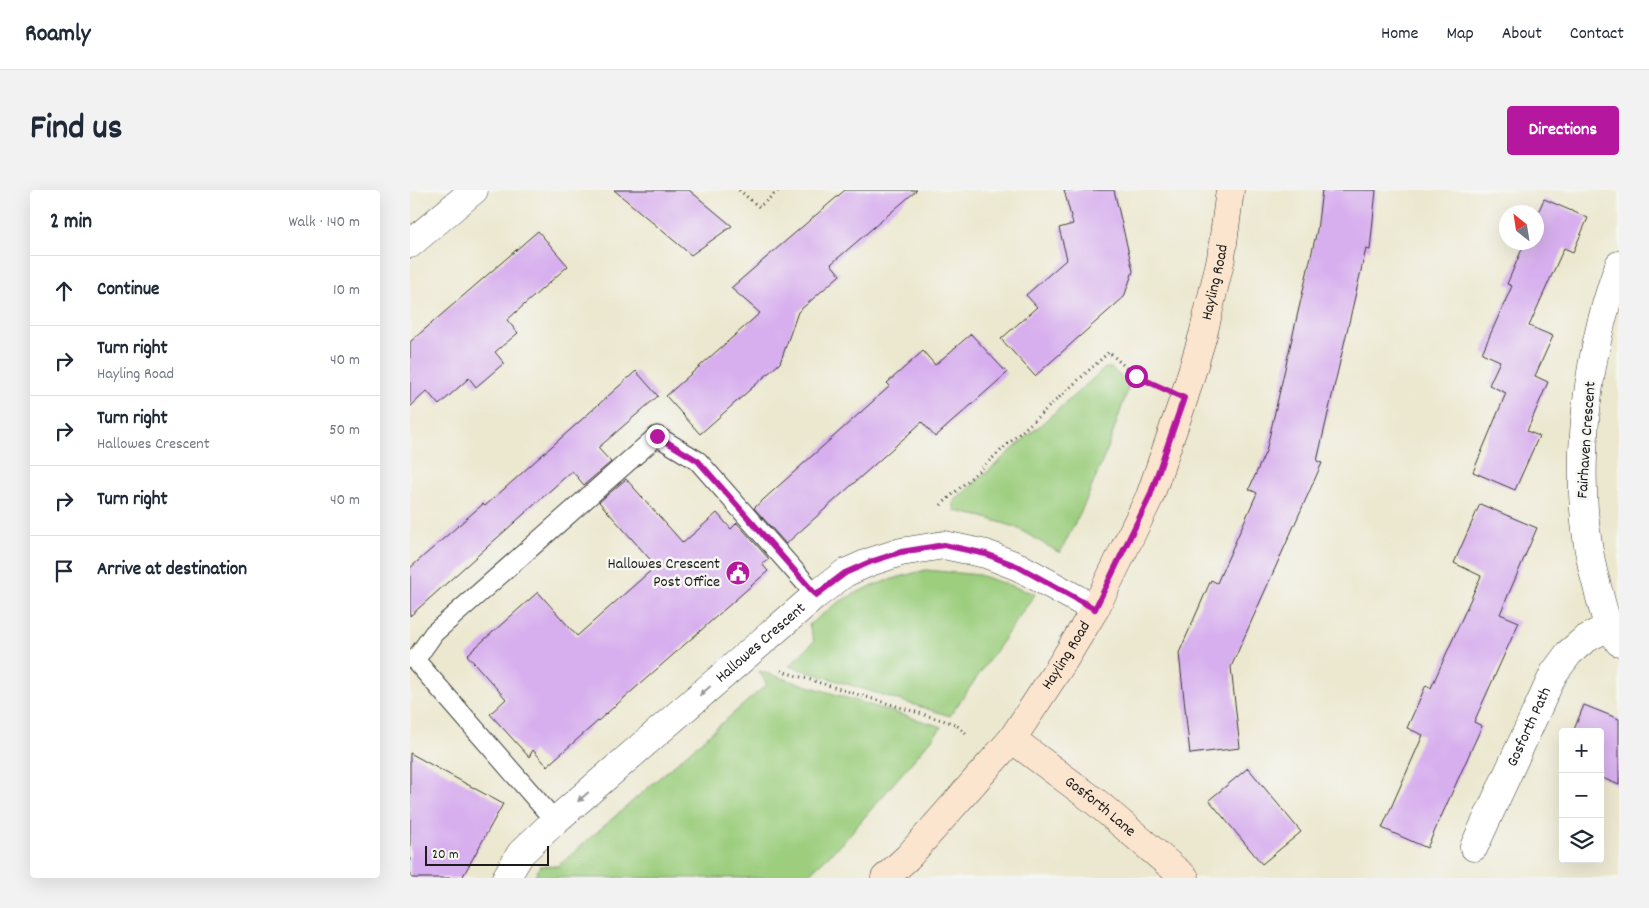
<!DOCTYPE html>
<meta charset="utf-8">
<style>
body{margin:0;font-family:Dekko,sans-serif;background:#f2f2f3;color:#1f2937}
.controls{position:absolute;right:15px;bottom:15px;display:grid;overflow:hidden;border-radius:5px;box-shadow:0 5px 20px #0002}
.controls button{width:45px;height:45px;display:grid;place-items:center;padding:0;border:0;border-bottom:1px solid #e0e1e3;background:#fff;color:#1f2937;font:25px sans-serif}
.compass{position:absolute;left:1089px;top:15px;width:45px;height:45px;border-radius:50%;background:#fff;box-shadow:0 5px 20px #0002;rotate:330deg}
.scale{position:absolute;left:15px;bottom:12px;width:124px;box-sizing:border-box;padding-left:5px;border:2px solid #1c1c1c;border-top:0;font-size:14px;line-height:18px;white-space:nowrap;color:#1c1c1c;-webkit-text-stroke:4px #f6f6f2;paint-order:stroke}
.stop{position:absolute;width:15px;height:15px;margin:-11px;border:4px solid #b5179e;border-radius:50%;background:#fff}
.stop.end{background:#b5179e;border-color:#fff;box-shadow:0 1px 5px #0008}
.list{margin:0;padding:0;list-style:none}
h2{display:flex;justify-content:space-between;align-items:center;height:65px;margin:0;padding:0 20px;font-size:21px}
h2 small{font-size:16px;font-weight:400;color:#747a83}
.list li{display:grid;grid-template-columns:32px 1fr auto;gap:15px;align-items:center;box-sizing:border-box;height:70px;padding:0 20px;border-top:1px solid #e0e1e3}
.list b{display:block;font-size:19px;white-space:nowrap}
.list p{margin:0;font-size:16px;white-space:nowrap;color:#747a83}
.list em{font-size:16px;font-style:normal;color:#747a83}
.icon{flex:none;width:28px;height:28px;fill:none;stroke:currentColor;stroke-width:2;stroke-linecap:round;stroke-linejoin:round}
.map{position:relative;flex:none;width:1209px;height:688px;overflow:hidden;border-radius:5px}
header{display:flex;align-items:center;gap:30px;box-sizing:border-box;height:70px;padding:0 25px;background:#fff;border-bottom:1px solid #e0e1e3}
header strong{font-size:24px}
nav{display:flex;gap:28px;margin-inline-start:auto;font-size:18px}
.intro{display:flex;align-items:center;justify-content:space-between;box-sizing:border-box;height:120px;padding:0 30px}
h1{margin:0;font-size:35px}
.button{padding:12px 22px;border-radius:5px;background:#b5179e;color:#fff;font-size:18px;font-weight:700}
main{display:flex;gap:30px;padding:0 30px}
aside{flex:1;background:#fff;border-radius:5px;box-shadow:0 5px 20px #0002}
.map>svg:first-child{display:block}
</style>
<header>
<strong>Roamly</strong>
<nav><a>Home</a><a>Map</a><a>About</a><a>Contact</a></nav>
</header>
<div class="intro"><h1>Find us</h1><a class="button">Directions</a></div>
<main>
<aside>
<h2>2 min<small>Walk · 140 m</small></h2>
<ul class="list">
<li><svg class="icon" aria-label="ahead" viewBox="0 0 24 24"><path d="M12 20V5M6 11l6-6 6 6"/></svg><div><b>Continue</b></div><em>10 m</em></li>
<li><svg class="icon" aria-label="right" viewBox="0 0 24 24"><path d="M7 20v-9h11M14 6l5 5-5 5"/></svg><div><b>Turn right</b><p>Hayling Road</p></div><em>40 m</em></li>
<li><svg class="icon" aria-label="right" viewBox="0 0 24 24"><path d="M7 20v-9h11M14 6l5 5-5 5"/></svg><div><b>Turn right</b><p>Hallowes Crescent</p></div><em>50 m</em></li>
<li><svg class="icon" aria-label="right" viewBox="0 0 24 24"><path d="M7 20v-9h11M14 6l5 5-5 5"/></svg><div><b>Turn right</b></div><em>40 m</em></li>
<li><svg class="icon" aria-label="arrive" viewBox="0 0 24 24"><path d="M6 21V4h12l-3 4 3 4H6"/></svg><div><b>Arrive at destination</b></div></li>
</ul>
</aside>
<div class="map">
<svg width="1209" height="688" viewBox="0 0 1209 688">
<rect width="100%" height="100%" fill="#f6f6f2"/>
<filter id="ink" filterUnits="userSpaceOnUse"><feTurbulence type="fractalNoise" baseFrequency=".02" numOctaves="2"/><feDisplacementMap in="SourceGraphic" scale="10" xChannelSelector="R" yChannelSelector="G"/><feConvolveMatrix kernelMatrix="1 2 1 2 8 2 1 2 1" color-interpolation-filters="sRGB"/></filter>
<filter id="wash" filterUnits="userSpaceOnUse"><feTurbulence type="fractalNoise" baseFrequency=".0096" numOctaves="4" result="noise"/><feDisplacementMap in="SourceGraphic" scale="20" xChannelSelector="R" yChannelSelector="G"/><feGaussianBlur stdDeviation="1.12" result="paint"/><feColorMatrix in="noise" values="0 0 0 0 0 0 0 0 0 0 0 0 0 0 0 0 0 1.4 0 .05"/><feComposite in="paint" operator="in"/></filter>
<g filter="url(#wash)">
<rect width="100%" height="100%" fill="#ece8d0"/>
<g fill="#9cce7e" stroke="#5c754d">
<polygon points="695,178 701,178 718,193 718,199 697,260 675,313 650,363 605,337 573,327 545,321 543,312"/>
<path d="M516,380L569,385L625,404L540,526L379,476L404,451L399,435C407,429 415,422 423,416C451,397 484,388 516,380Z"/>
<polygon points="349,481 532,537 434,651 395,688 124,688 130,676 148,676 357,494"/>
</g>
<g id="blocks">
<g fill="#d7aeee">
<polygon points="204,0 279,0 322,36 281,65"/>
<polygon points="435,0 507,0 421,74 430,85 388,122 370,173 290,244 256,206 350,123 321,98"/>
<polygon points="654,0 704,0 723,81 714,107 625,186 591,149 627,117 616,105 657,69 649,38 663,34"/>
<polygon points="912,0 966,0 960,60 956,59 907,271 912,273 821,477 830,558 780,564 769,463 801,390 807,393 847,303 839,299 856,261 907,40"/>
<polygon points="1134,9 1178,28 1163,62 1154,58 1119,136 1143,146 1125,186 1138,192 1117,241 1129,246 1105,300 1063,282 1096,203 1079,195 1090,171 1072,163 1102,96 1097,94 1115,52 1126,52 1126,27"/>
<polygon points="128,41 158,76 97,130 108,143 85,162 94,173 66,197 59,188 29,215 17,201 0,217 0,152"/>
<polygon points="561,144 597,183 525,247 512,232 376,354 344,318 480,196 477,193 513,161 525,175"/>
<polygon points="226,181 248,206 188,258 201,272 174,295 162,281 0,426 0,378 73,314 75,316"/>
<polygon points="216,289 273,353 307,323 321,339 327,333 359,369 352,374 358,381 137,576 123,560 119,567 80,524 96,509 57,465 128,402 167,446 246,376 189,312"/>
<polygon points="1070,314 1127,338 1090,424 1109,432 1064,532 1072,536 1017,658 972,638 1013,545 997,538 1016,495 1021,498 1071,386 1044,373"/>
<polygon points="1174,515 1209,529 1209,595 1190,587 1190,542 1163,542"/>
<polygon points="0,563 93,614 52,688 0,688"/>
<polygon points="838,578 891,642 852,674 799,610"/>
</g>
</g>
</g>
<g filter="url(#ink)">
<use href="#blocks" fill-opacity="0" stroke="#3b3b37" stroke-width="1"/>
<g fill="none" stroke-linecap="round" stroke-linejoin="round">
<defs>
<polyline id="lane" points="145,631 5,470 24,443 247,246 288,271 406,405"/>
<g id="street">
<polyline points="0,54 64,0"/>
<path d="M1209,75C1174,171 1159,301 1188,400C1191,411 1194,425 1199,436C1201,442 1206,447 1209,452"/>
<path id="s1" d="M1064,657L1144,483L1159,463L1174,450L1199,436"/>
<path id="s2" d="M96,688L111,663L145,631L406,405L435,383L460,372L491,362L534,355L576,364L609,377L685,419"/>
</g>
<g id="secondary">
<path id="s3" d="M602,549L686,612L775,688"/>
<path id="s4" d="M475,688L498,667L602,549L651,475L685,419L740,306L774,208L793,145L811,68L820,0"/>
</g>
</defs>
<use href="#lane" stroke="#3b3b37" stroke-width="21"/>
<use href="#street" stroke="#3b3b37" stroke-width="29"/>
<use href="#secondary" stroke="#3b3b37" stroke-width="29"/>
<g stroke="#3b3b37" stroke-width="3" stroke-dasharray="1 4" stroke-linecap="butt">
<polyline points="329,0 349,17 369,0"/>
<polyline points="531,315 699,162 723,184 741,193"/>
<polyline points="371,481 545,534 558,545"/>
</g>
<use href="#lane" stroke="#fff" stroke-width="19"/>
<use href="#street" stroke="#fff" stroke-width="28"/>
<use href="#secondary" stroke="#fce5cf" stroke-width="28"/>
</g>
<defs><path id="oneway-solid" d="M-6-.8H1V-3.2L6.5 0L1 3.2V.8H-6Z" transform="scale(1.25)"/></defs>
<g fill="#999">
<use href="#oneway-solid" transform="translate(295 501) rotate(139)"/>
<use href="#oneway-solid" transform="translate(173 607) rotate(139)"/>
</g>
</g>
<g fill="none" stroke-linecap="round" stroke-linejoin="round" filter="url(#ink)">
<polyline stroke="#b5179e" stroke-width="6" points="247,246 288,271 406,405 435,383 460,372 491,362 534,355 576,364 609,377 685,419 740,306 774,208 726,186"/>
</g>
<defs>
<symbol id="civic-disc" viewBox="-11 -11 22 22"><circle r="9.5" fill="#b5179e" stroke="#f6f6f2"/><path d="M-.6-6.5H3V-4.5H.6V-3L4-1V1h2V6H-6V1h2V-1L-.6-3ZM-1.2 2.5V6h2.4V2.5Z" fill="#fff"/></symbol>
</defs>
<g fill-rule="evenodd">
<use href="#civic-disc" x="314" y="369" width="28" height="28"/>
</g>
<g text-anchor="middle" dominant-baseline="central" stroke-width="5" stroke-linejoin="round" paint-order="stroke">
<g font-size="16" fill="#1c1c1c" stroke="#f6f6f2">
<text stroke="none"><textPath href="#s4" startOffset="692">Hayling Road</textPath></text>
<text transform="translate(1177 250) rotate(-86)">Fairhaven Crescent</text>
<text stroke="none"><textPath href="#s2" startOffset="348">Hallowes Crescent</textPath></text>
<text stroke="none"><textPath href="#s4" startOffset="288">Hayling Road</textPath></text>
<text stroke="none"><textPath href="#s1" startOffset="132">Gosforth Path</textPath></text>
<text stroke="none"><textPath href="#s3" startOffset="111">Gosforth Lane</textPath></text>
</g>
<g font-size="16" fill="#1c1c1c" stroke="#f6f6f2" text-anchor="end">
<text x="310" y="374">Hallowes Crescent<tspan x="310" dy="18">Post Office</tspan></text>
</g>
</g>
</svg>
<div class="controls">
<button>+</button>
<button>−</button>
<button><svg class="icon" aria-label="layers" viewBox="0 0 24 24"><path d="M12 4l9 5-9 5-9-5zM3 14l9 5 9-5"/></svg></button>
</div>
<svg class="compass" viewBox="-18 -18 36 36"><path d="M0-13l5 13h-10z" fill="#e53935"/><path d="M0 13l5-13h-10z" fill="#747a83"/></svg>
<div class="scale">20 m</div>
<div class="stop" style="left:726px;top:186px"></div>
<div class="stop end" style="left:247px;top:246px"></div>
</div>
</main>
